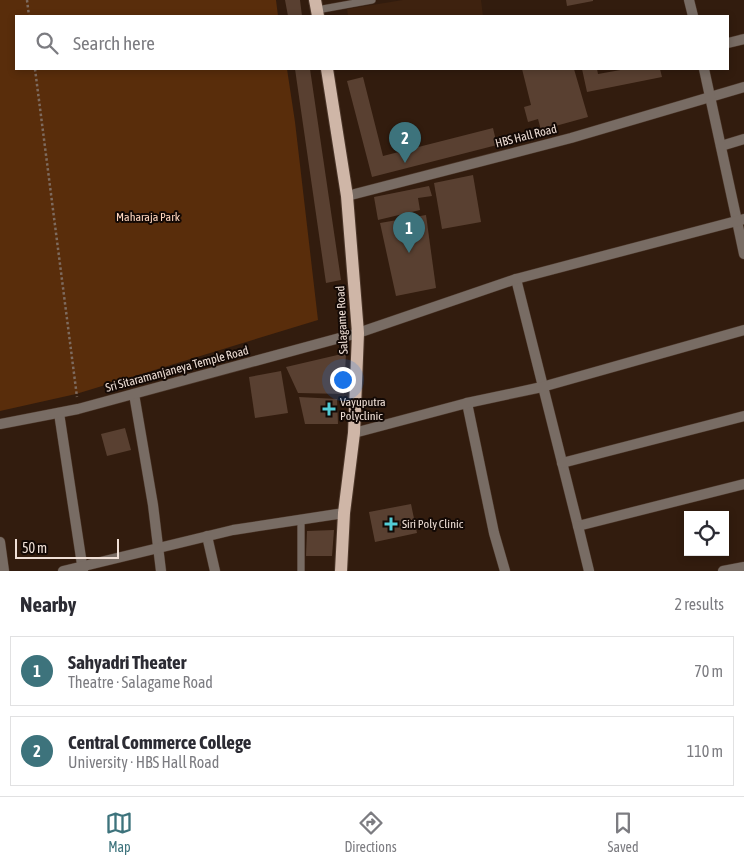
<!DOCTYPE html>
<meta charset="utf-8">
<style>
body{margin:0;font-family:"Asap Condensed",sans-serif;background:#f2f2f3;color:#2b2b33}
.controls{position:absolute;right:15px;bottom:15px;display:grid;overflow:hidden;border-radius:0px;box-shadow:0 2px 8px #0003}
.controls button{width:45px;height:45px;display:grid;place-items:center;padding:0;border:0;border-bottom:1px solid #e1e1e2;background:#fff;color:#2b2b33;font:25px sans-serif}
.scale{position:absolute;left:15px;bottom:12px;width:104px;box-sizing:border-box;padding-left:5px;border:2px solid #efdfd6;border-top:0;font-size:14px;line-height:18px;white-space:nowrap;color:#efdfd6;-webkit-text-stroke:4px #130905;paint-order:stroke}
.you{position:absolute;left:342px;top:379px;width:18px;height:18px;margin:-12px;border:4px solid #fff;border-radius:50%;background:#1a73e8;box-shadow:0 0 0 8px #1a73e833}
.badge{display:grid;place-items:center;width:32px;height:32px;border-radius:50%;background:#3d737c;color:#fff;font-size:16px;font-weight:700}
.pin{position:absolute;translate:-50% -41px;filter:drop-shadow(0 1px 2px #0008)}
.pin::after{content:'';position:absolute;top:26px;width:18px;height:15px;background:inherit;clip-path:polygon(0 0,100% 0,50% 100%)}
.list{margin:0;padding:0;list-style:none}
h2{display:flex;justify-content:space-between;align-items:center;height:65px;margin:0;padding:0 20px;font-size:21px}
h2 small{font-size:16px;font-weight:400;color:#7c7c81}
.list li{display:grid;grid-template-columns:32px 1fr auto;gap:15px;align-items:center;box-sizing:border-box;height:70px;margin:0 10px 10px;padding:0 10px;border:1px solid #e1e1e2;border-radius:0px}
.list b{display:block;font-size:19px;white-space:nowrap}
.list p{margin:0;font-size:16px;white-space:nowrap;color:#7c7c81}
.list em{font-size:16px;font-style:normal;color:#7c7c81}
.icon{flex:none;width:28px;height:28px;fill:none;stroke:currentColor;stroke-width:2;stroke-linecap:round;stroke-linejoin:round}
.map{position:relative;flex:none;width:744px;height:571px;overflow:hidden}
.search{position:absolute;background:#fff;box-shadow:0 2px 8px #0003;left:15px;right:15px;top:15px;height:55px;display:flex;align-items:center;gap:12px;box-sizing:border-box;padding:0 18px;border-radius:0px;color:#7c7c81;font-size:19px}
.sheet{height:225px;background:#fff}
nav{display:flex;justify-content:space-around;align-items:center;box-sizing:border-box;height:70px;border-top:1px solid #e1e1e2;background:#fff;font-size:14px;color:#7c7c81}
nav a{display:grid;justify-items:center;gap:2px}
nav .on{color:#3d737c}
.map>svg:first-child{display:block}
</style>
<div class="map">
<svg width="744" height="571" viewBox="0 0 744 571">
<rect width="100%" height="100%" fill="#321c0e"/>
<polygon fill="#3e220f" points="403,0 481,0 483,16 348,16 347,9"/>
<polygon fill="#592d0b" points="0,0 276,0 278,16 16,16 16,69 287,69 295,122 318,320 76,394 0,411"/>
<g fill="#594031">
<polygon points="285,0 300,0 302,16 288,16"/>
<polygon points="566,0 593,0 593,1 567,6"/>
<polygon points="295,69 310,69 341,280 326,283"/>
<polygon points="522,69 574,69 588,117 541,130 538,119 528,122 524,107 531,105"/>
<polygon points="582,69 597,69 598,74 626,69 660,69 662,77 587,92"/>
<polygon points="363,77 383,156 493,128 497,145 372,177 347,81"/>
<polygon points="473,175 481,222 442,229 434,183"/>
<polygon points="429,186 432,196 418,198 420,210 378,220 374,197"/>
<polygon points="426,215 436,288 396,296 380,223"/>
<polygon points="346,353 344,394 298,393 286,367"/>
<polygon points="281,371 288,413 255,418 249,377"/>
<polygon points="299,397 337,399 338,424 305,424"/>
<polygon points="125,428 131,450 107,456 101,434"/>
<polygon points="411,504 417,533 375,542 369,512"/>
<polygon points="334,530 332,556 306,556 307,531"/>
</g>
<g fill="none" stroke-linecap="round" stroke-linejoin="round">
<defs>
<g id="service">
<polyline points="317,10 372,0"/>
<polyline points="301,571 301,520"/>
</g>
<g id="minor">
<polyline points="728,43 744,39"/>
<polyline points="721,146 744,139"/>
<polyline points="347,196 571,138 744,87"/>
<polyline points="737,221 744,254"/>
<polyline points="516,279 578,526 744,484"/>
<polyline points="134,394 153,505 161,571"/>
<polyline points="467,403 494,533 505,571"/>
<polyline points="59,413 83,571"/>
<polyline points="354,433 467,403 542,387 744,330"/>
<polyline points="562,463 744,416"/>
<polyline points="578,526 589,571"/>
<polyline points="207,536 215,571"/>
<polyline points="0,542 4,571"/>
<polyline points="63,571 233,530 344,513"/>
<polyline points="723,571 744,567"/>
</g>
<g id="tertiary">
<polyline points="689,0 693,16"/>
<polyline points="704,69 737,221"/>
<polyline points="0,424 78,409 358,333 516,279 744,219"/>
</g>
<g id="primary">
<polyline points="315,0 318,16"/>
<polyline points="327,69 347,196 358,333 354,433 344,513 341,571"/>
</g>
</defs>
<use href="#service" stroke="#4c372a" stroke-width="8"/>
<use href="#minor" stroke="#4c372a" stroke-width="11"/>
<use href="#tertiary" stroke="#4c372a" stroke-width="11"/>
<use href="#primary" stroke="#4c372a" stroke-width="14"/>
<g stroke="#7e6b5f" stroke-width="2.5" stroke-dasharray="2.5 2.5" stroke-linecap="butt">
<polyline points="27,0 29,16"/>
<polyline points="35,69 77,397"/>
</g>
<use href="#service" stroke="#786c64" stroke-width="7"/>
<use href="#minor" stroke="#786c64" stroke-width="10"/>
<use href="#tertiary" stroke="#786c64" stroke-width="10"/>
<use href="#primary" stroke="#cfb6a7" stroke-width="12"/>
</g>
<g fill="#52ccd6" stroke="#130905" stroke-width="2">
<path d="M326.5 401.5h5v5h5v5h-5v5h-5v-5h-5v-5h5z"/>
<path d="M388.5 516.5h5v5h5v5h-5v5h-5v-5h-5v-5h5z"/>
</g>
<g text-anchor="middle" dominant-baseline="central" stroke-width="4" stroke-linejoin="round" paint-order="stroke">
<g font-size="12" fill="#efdfd6" stroke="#130905">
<text transform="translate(526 136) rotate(-14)">HBS Hall Road</text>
<text transform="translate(342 320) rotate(-93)">Salagame Road</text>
<text transform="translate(177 369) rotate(-15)">Sri Sitaramanjaneya Temple Road</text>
</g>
<g font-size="12" fill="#fed6bf" stroke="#130905">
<text x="148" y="217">Maharaja Park</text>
</g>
<g font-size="12" fill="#efdfd6" stroke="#130905" text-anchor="start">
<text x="340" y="402">Vayuputra<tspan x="340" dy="14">Polyclinic</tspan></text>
<text x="402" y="524">Siri Poly Clinic</text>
</g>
</g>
</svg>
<div class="controls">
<button><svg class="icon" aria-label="locate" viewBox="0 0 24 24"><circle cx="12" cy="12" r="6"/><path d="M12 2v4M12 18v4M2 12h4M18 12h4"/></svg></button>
</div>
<div class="scale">50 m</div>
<div class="you"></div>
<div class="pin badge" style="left:409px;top:253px">1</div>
<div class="pin badge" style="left:405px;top:163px">2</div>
<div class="search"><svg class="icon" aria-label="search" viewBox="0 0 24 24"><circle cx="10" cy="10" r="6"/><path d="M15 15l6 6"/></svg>Search here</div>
</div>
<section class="sheet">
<h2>Nearby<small>2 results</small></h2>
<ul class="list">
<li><span class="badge">1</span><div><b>Sahyadri Theater</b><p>Theatre · Salagame Road</p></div><em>70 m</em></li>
<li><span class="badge">2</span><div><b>Central Commerce College</b><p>University · HBS Hall Road</p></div><em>110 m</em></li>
</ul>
</section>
<nav>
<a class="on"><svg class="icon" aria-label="map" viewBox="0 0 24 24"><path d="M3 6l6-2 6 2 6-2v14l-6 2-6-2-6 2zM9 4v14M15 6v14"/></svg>Map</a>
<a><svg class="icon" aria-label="directions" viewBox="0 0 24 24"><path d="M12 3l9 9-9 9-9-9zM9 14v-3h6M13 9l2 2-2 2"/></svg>Directions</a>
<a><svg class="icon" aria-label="saved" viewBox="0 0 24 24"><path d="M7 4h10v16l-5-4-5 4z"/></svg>Saved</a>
</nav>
